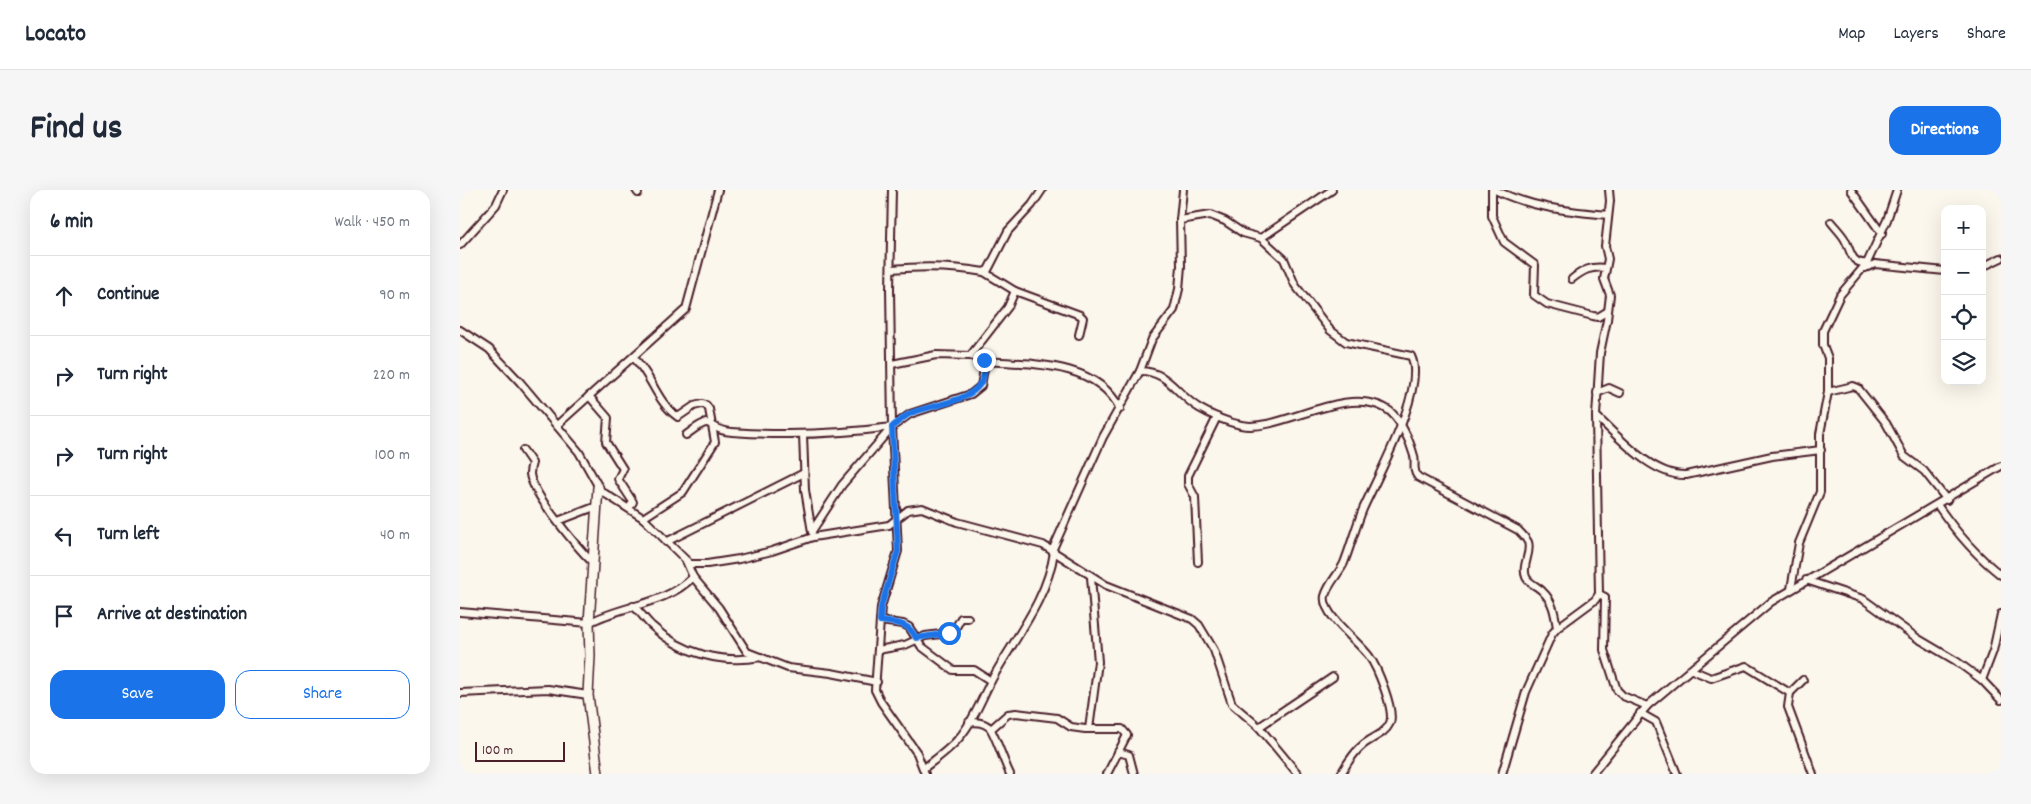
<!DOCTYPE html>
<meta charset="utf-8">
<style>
body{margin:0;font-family:Dekko,sans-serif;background:#f6f6f7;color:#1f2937}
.controls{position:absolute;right:15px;top:15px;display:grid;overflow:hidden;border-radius:10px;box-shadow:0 5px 20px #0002}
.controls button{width:45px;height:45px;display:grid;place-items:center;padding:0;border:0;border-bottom:1px solid #e0e1e3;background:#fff;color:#1f2937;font:25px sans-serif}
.scale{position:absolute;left:15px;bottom:12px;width:90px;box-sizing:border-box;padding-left:5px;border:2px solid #4a1f2b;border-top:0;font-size:14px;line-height:18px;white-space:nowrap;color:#4a1f2b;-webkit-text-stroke:4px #fbf7ec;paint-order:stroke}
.stop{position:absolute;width:15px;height:15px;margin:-11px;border:4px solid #1a73e8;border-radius:50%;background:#fff}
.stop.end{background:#1a73e8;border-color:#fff;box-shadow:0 1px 5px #0008}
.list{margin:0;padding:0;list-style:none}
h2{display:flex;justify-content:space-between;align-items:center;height:65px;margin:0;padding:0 20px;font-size:21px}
h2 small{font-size:16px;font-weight:400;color:#747a83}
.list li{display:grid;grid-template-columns:32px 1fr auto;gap:15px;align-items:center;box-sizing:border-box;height:80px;padding:0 20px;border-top:1px solid #e0e1e3}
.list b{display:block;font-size:19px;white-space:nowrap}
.list em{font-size:16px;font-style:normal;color:#747a83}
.actions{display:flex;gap:10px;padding:15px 20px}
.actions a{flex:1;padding:11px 0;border:1px solid #1a73e8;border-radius:15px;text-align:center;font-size:18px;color:#1a73e8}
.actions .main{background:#1a73e8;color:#fff}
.icon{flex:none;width:28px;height:28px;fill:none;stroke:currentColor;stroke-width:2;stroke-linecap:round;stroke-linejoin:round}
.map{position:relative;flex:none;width:1541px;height:584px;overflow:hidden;border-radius:15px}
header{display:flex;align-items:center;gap:30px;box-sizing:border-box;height:70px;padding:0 25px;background:#fff;border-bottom:1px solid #e0e1e3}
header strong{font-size:24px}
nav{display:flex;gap:28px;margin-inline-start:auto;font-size:18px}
.intro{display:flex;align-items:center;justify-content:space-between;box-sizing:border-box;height:120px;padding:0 30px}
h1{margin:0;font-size:35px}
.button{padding:12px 22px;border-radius:15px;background:#1a73e8;color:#fff;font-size:18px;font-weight:700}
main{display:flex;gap:30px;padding:0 30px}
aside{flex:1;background:#fff;border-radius:15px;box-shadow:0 5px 20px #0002}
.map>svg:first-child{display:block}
</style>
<header>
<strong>Locato</strong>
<nav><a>Map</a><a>Layers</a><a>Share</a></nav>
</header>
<div class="intro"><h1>Find us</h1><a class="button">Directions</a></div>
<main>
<aside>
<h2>6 min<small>Walk · 450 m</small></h2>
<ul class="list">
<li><svg class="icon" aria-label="ahead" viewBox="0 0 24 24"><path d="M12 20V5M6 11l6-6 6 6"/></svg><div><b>Continue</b></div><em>90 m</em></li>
<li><svg class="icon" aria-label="right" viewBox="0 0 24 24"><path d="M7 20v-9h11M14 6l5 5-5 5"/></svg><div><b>Turn right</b></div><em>220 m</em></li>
<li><svg class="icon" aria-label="right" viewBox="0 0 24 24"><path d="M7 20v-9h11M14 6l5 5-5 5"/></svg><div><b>Turn right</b></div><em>100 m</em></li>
<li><svg class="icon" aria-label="left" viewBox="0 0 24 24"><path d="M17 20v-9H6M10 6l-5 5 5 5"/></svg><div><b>Turn left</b></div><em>40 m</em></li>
<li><svg class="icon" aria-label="arrive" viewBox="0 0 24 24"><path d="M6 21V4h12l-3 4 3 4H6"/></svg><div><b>Arrive at destination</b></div></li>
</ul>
<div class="actions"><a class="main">Save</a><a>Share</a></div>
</aside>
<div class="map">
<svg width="1541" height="584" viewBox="0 0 1541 584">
<rect width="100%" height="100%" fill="#fbf7ec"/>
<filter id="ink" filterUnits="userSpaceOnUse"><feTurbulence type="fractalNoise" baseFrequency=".02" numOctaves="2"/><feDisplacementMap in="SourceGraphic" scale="10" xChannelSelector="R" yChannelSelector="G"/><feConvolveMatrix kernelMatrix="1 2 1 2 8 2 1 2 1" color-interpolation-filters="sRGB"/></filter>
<g filter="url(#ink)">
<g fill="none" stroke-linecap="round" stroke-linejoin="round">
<defs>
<g id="minor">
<polyline points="176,0 178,3"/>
<polyline points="432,0 430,99 432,237 438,361 421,417 415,500 421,512 457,563 465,584"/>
<polyline points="1032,0 1032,26 1044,52 1075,75 1074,105 1087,114 1133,126 1138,127 1148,121"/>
<path d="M1035,0C1072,18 1108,21 1148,25"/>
<polyline points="1391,0 1422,44"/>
<path d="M720,30L750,25L765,31L783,43L801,48L824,69L835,95L870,140L886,152L951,166C967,198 917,287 903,319C896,336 891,355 884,373C879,384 868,394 865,406C861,424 899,452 909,466C917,477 935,520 930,533C925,544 913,547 904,554C894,562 887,573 881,584"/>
<path d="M1371,32C1375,37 1380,42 1384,48C1391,59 1390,75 1407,73"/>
<polyline points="801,48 872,0"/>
<polyline points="0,55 36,15 43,0"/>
<polyline points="1522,77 1541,68"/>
<polyline points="1405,78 1415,74 1485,81"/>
<path d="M431,79C463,76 492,76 524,82L528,80L548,41L572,15L582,0"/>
<path d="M1112,89C1123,80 1131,76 1146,78"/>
<polyline points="555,101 620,125 623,128 619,145"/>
<polyline points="0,140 29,159 60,192 119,262 141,301 183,328 230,374 247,374 279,369 312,361 353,347 429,335 448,320 462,318 497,332 583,355 646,395 732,429 739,435 754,460 772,514 799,537 838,584"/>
<path d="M173,167C192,185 196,212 218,227L234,216L242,214L246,215L249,219L255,252L223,302L183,328"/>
<path d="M524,171C570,174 637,171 660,219"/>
<polyline points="432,174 476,165 510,166 548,117 555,101 524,82"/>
<path d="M680,181C708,181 716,204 739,218C751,225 767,232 781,235C819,243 883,195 925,218C939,225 950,251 954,266C956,274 952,280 958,287L1058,340C1061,343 1066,348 1068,352C1072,363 1061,375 1066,387C1069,394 1078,396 1083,402C1093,411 1095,425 1097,438"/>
<polyline points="1368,202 1393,196 1398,198 1426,233 1444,266 1464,281 1487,310"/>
<polyline points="1137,203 1149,198 1160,203"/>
<polyline points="129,206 148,228 146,252 163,279 158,289 173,312 169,318"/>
<path d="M1136,226C1160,248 1192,286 1226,285L1312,266L1361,260"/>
<polyline points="97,235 226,119 258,0"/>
<polyline points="343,244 345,300 352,342"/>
<path d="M226,245C257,221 243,240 272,242C326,246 379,244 432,237"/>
<path d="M63,260L72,273C71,276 70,281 70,284C72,304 118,358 133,373"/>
<path d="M1478,316C1496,342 1515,365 1541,385"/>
<polyline points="98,331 137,316"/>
<polyline points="352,341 382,295 432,237 450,224 511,204 521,196 525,173 522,169 510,166"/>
<polyline points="206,352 344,283"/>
<polyline points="592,361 643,247 680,181 692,149 714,120 719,99 721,76 720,30 723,0"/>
<polyline points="226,371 233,387 259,418 287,462 328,478 371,483 417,492"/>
<polyline points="738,372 735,307 728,294 728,286 757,227"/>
<polyline points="1346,390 1403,409 1457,448 1496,471 1522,490 1541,510"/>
<polyline points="1331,399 1339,353 1360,302 1360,244 1368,202 1368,168 1363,155 1363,141 1380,105 1407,73 1427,30 1437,0"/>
<polyline points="1139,404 1145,407 1144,460 1157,500 1163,506 1187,516"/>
<path d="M173,416C181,422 185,430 192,436C222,464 262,474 301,467"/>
<path d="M0,422L129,433C161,415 206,415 233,387"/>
<polyline points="420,431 443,434 449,437 461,456 493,480 514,480 531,491"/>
<polyline points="418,460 445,455 465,446 489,443 495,439 501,428 508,428"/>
<polyline points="1232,480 1251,488 1286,476 1330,503"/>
<polyline points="1343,490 1330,503 1328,517 1353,584"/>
<polyline points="1522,490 1533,461 1541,424"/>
<polyline points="0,503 88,499 128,505"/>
<polyline points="1180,523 1196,532 1217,584"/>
<path d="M509,532C516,532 523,532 529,537C534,541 545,575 550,584"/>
<polyline points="799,537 873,487"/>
<polyline points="531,539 548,524 556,523 597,528 611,537 625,539 662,539 667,545 647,584"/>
<polyline points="629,539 638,472 631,387"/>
<polyline points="658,562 669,565 674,584"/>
<path d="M464,578C476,569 489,560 499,548C513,532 521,510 531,491C554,448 587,411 594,362"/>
<polyline points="1042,584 1066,502 1092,444 1097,438 1135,410 1139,404 1136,226 1140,163 1147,130 1150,105 1144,89 1148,69 1145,56 1150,11 1149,0"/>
<polyline points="1132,584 1187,516 1311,412 1541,276"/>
</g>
<polyline id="tertiary" points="138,297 129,433 130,466 128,505 138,584"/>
</defs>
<use href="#minor" stroke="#4a1f2b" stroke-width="10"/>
<use href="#tertiary" stroke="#4a1f2b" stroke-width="12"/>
<use href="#minor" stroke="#fbf7ec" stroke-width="6"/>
<use href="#tertiary" stroke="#fbf7ec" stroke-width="9"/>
</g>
</g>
<g fill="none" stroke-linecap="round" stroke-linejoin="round" filter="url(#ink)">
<path stroke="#1a73e8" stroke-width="6" d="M489,443L456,448C449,432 436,433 420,431L421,417L438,361L432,237C438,232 445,226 451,223C478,212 532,212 524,170"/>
</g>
</svg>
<div class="controls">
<button>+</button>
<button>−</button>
<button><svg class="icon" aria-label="locate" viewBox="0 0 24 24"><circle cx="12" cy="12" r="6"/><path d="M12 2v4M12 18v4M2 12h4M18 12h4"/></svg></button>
<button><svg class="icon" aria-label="layers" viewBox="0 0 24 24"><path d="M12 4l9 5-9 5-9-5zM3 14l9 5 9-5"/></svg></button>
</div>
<div class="scale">100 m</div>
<div class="stop" style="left:489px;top:443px"></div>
<div class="stop end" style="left:524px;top:170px"></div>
</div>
</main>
